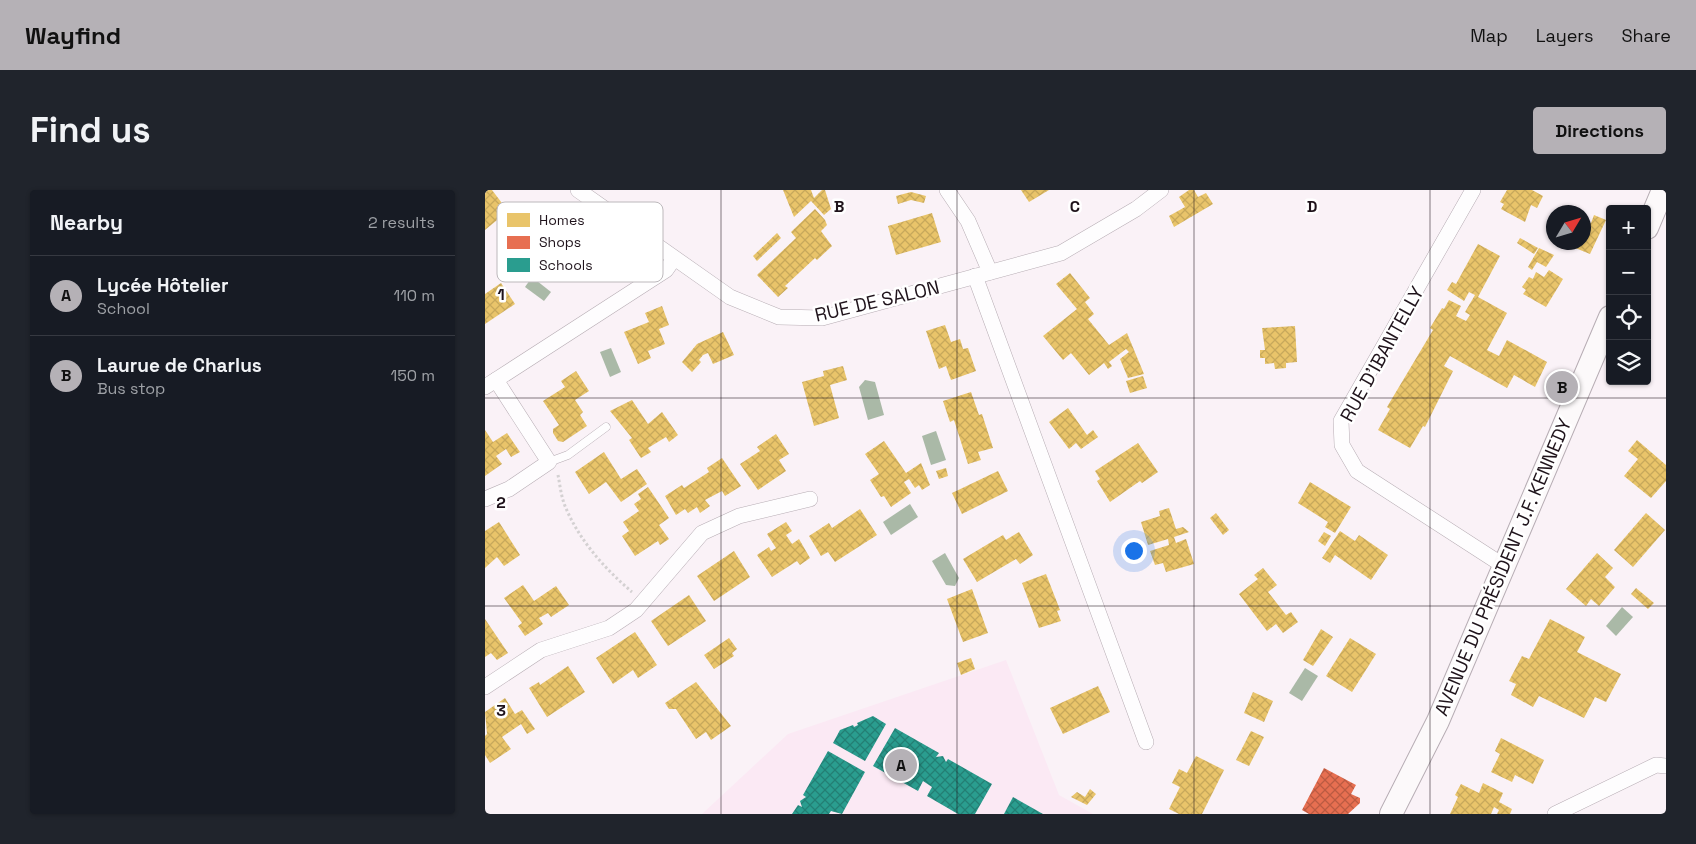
<!DOCTYPE html>
<meta charset="utf-8">
<style>
body{margin:0;font-family:"Space Grotesk",sans-serif;background:#20242c;color:#f1f3f6}
.controls{position:absolute;right:15px;top:15px;display:grid;overflow:hidden;border-radius:5px;box-shadow:0 1px 4px #0004}
.controls button{width:45px;height:45px;display:grid;place-items:center;padding:0;border:0;border-bottom:1px solid #363941;background:#171b24;color:#f1f3f6;font:25px sans-serif}
.compass{position:absolute;left:1061px;top:15px;width:45px;height:45px;border-radius:50%;background:#171b24;box-shadow:0 1px 4px #0004;rotate:52deg}
.you{position:absolute;left:648px;top:360px;width:18px;height:18px;margin:-12px;border:4px solid #fff;border-radius:50%;background:#1a73e8;box-shadow:0 0 0 8px #1a73e833}
.badge{display:grid;place-items:center;width:32px;height:32px;border-radius:50%;background:#b5b1b6;color:#111;font-size:16px;font-weight:700}
.pin{position:absolute;translate:-50% -50%;border:2px solid #fff;box-shadow:0 1px 5px #0006}
.list{margin:0;padding:0;list-style:none}
h2{display:flex;justify-content:space-between;align-items:center;height:65px;margin:0;padding:0 20px;font-size:21px}
h2 small{font-size:16px;font-weight:400;color:#9ea1a6}
.list li{display:grid;grid-template-columns:32px 1fr auto;gap:15px;align-items:center;box-sizing:border-box;height:80px;padding:0 20px;border-top:1px solid #363941}
.list b{display:block;font-size:19px;white-space:nowrap}
.list p{margin:0;font-size:16px;white-space:nowrap;color:#9ea1a6}
.list em{font-size:16px;font-style:normal;color:#9ea1a6}
.icon{flex:none;width:28px;height:28px;fill:none;stroke:currentColor;stroke-width:2;stroke-linecap:round;stroke-linejoin:round}
.map{position:relative;flex:none;width:1181px;height:624px;overflow:hidden;border-radius:5px}
header{display:flex;align-items:center;gap:30px;box-sizing:border-box;height:70px;padding:0 25px;background:#b5b1b6;color:#111}
header strong{font-size:24px}
nav{display:flex;gap:28px;margin-inline-start:auto;font-size:18px}
.intro{display:flex;align-items:center;justify-content:space-between;box-sizing:border-box;height:120px;padding:0 30px}
h1{margin:0;font-size:35px}
.button{padding:12px 22px;border-radius:5px;background:#b5b1b6;color:#111;font-size:18px;font-weight:700}
main{display:flex;gap:30px;padding:0 30px}
aside{flex:1;background:#171b24;border-radius:5px;box-shadow:0 1px 4px #0004}
.map>svg:first-child{display:block}
</style>
<header>
<strong>Wayfind</strong>
<nav><a>Map</a><a>Layers</a><a>Share</a></nav>
</header>
<div class="intro"><h1>Find us</h1><a class="button">Directions</a></div>
<main>
<aside>
<h2>Nearby<small>2 results</small></h2>
<ul class="list">
<li><span class="badge">A</span><div><b>Lycée Hôtelier</b><p>School</p></div><em>110 m</em></li>
<li><span class="badge">B</span><div><b>Laurue de Charlus</b><p>Bus stop</p></div><em>150 m</em></li>
</ul>
</aside>
<div class="map">
<svg width="1181" height="624" viewBox="0 0 1181 624">
<defs>
<pattern id="homes-cross-hatch" width="8" height="8" patternUnits="userSpaceOnUse" patternTransform="scale(1.25)"><rect width="8" height="8" fill="#e9c46a"/><path d="M0 0l8 8M0 8l8-8" fill="none" stroke="#c7a85b"/></pattern>
<pattern id="shops-cross-hatch" width="8" height="8" patternUnits="userSpaceOnUse" patternTransform="scale(1.25)"><rect width="8" height="8" fill="#e76f51"/><path d="M0 0l8 8M0 8l8-8" fill="none" stroke="#bb5a42"/></pattern>
<pattern id="schools-cross-hatch" width="8" height="8" patternUnits="userSpaceOnUse" patternTransform="scale(1.25)"><rect width="8" height="8" fill="#2a9d8f"/><path d="M0 0l8 8M0 8l8-8" fill="none" stroke="#237f74"/></pattern>
</defs>
<rect width="100%" height="100%" fill="#faf2f7"/>
<polygon fill="#fbe9f4" points="521,470 574,605 608,624 217,624 303,544"/>
<g fill="#aab9a7">
<polygon points="47,87 66,102 59,111 40,97"/>
<polygon points="126,158 136,182 125,187 115,162"/>
<polygon points="380,190 390,192 399,225 383,230 374,197"/>
<polygon points="451,241 461,270 446,275 437,246"/>
<polygon points="425,314 433,327 406,345 398,332"/>
<polygon points="460,363 474,388 470,396 461,395 447,371"/>
<polygon points="1137,417 1148,427 1131,446 1121,436"/>
<polygon points="820,478 833,486 817,511 804,503"/>
</g>
<g fill="url(#homes-cross-hatch)">
<polygon points="0,0 7,0 23,21 0,40"/>
<polygon points="298,0 326,0 329,8 337,0 340,0 346,19 339,25 326,11 309,27"/>
<polygon points="536,0 564,0 544,12"/>
<polygon points="704,0 709,0 713,7 721,3 728,14 689,37 684,26 700,17 694,7"/>
<polygon points="1022,0 1047,0 1058,6 1052,18 1046,15 1040,32 1016,19 1019,14 1015,12"/>
<polygon points="426,2 441,6 439,13 426,10 413,14 411,6"/>
<polygon points="330,19 340,30 342,35 336,41 347,56 332,70 330,68 300,96 303,98 293,107 272,85 311,48 306,42"/>
<polygon points="447,23 456,52 411,65 403,36"/>
<polygon points="1109,25 1121,30 1105,64 1078,53 1098,52 1098,30 1106,33"/>
<polygon points="292,43 296,48 272,71 268,66"/>
<polygon points="1035,48 1053,58 1049,64 1032,53"/>
<polygon points="993,54 1015,66 993,107 1022,123 1002,160 1014,166 1022,150 1062,172 1050,197 1029,185 1022,198 965,166 959,176 968,181 940,237 938,236 925,258 893,240 905,219 902,217 948,140 945,138 957,118 959,119 964,110 976,116 971,126 981,131 985,125 980,122 990,105 984,102 979,111 962,100 967,92 971,94"/>
<polygon points="1054,58 1069,65 1061,77 1052,72 1047,80 1043,77"/>
<polygon points="1064,80 1078,89 1061,117 1038,104 1041,100 1037,97 1044,87 1048,89 1051,82 1059,87"/>
<polygon points="585,83 605,108 600,112 609,124 603,129 624,155 642,143 659,184 643,188 635,169 644,162 641,159 624,172 627,176 623,179 619,173 604,185 586,163 578,170 558,146 592,119 571,94"/>
<polygon points="16,93 30,114 0,134 0,104"/>
<polygon points="177,116 184,135 174,139 180,154 163,161 166,168 153,174 139,142 164,132 160,123"/>
<polygon points="460,135 466,152 475,149 478,159 483,158 491,181 466,190 461,176 454,179 441,141"/>
<polygon points="810,136 812,172 801,173 801,178 790,179 789,173 780,174 780,168 775,168 775,160 780,160 777,138"/>
<polygon points="238,142 249,165 228,174 223,163 218,165 214,170 216,172 207,182 197,172 212,154"/>
<polygon points="358,176 362,190 345,195 354,228 329,236 317,192 339,186 338,181"/>
<polygon points="91,181 104,201 90,210 98,222 95,225 102,236 78,252 73,251 68,243 68,239 74,235 58,211 80,197 76,191"/>
<polygon points="658,186 662,198 645,203 641,191"/>
<polygon points="486,202 494,225 497,224 508,258 493,262 496,270 483,274 469,230 465,232 458,211"/>
<polygon points="147,210 163,234 177,222 193,245 184,252 181,247 163,258 166,262 156,268 144,250 147,248 125,221"/>
<polygon points="583,218 602,245 608,240 613,247 596,259 591,253 584,259 564,232"/>
<polygon points="0,240 8,252 22,243 35,262 26,267 21,259 11,266 17,274 0,286"/>
<polygon points="291,244 304,264 294,270 301,281 273,300 255,274 275,261 272,257"/>
<polygon points="1152,250 1181,275 1181,291 1166,308 1139,286 1153,269 1143,261"/>
<polygon points="399,251 421,283 436,273 445,295 437,300 434,295 430,298 424,289 419,292 426,303 406,317 399,306 396,307 385,290 394,284 380,264"/>
<polygon points="653,253 673,282 657,293 655,291 625,312 612,291 615,289 610,281"/>
<polygon points="119,262 136,289 152,279 162,294 136,312 121,292 104,304 90,282"/>
<polygon points="237,268 256,296 240,306 237,301 220,310 225,316 215,323 212,317 203,323 200,319 191,325 180,306 197,295 199,298 224,282 222,278"/>
<polygon points="461,278 463,286 454,289 451,281"/>
<polygon points="513,281 523,301 477,324 467,303"/>
<polygon points="825,292 866,317 850,343 840,337 843,332 813,313"/>
<polygon points="163,297 184,328 174,335 184,349 175,355 173,351 150,366 137,346 144,341 138,332 154,321 149,314 156,309 153,304"/>
<polygon points="684,318 691,339 698,337 704,342 689,347 691,353 701,349 709,374 681,382 678,373 670,375 665,361 684,355 683,349 663,355 656,332 675,326 674,321"/>
<polygon points="375,319 392,345 350,372 343,362 336,366 324,346 344,333 347,338"/>
<polygon points="731,323 744,340 738,345 725,328"/>
<polygon points="1161,323 1180,340 1148,377 1129,360"/>
<polygon points="14,332 35,365 19,376 12,367 0,378 0,341"/>
<polygon points="301,332 307,341 301,345 307,354 314,349 325,368 315,375 312,371 287,387 272,365 284,357 286,361 291,358 282,344"/>
<polygon points="855,341 870,351 874,345 903,365 886,390 850,365 845,373 837,368"/>
<polygon points="534,342 548,365 535,374 531,369 492,392 478,369 518,345 521,350"/>
<polygon points="839,342 846,346 840,356 833,351"/>
<polygon points="249,361 265,387 229,411 212,386"/>
<polygon points="1112,363 1128,378 1120,387 1130,397 1114,416 1106,409 1101,416 1081,399"/>
<polygon points="778,378 792,395 783,402 801,425 806,422 813,432 798,443 791,434 782,441 754,404 773,389 769,385"/>
<polygon points="561,384 575,420 572,421 576,431 554,438 537,393"/>
<polygon points="38,395 49,411 71,396 84,415 66,427 63,423 54,428 58,434 40,446 33,436 37,433 19,408"/>
<polygon points="1151,398 1169,413 1163,419 1146,404"/>
<polygon points="487,399 503,443 478,452 462,409"/>
<polygon points="204,405 221,431 183,456 166,431"/>
<polygon points="0,429 23,463 12,470 6,463 0,467"/>
<polygon points="1065,429 1100,447 1092,462 1136,484 1121,512 1110,507 1099,528 1054,506 1048,517 1026,505 1031,494 1024,491 1037,466 1044,469"/>
<polygon points="836,439 848,447 828,476 818,470"/>
<polygon points="150,442 172,475 153,488 148,480 128,494 111,468"/>
<polygon points="244,448 252,459 247,463 249,466 229,479 219,465"/>
<polygon points="865,448 891,464 867,502 841,486"/>
<polygon points="486,468 490,479 476,485 472,473"/>
<polygon points="83,476 100,502 62,527 44,498 54,492 55,495"/>
<polygon points="211,492 246,536 226,550 221,542 211,549 191,519 184,519 180,513"/>
<polygon points="613,496 625,522 578,544 565,518"/>
<polygon points="768,502 788,511 779,532 759,523"/>
<polygon points="20,508 30,524 37,520 50,539 42,544 36,534 17,547 26,559 5,573 0,565 0,546 2,544 0,522"/>
<polygon points="766,541 779,547 764,576 751,570"/>
<polygon points="1016,548 1059,570 1048,594 1030,585 1027,592 1006,582 1015,564 1010,561"/>
<polygon points="711,566 739,580 717,624 694,624 684,619 695,597 687,593 694,579 702,583"/>
<polygon points="998,593 1018,603 1014,612 1027,619 1025,624 1012,624 1014,620 1009,617 1006,624 965,624 973,607 970,605 976,594 994,603"/>
<polygon points="605,599 611,604 602,615 586,607 592,602 600,607"/>
</g>
<polygon fill="url(#shops-cross-hatch)" points="839,578 871,595 866,604 875,608 875,613 863,624 824,624 817,620"/>
<g fill="url(#schools-cross-hatch)">
<polygon points="388,526 401,534 380,571 348,553 355,540 368,535 369,537 373,535 372,533"/>
<polygon points="410,538 454,563 451,567 458,566 461,572 463,569 507,594 490,624 473,624 442,606 447,597 438,591 433,601 388,576"/>
<polygon points="343,561 380,582 357,624 346,621 344,624 307,624 313,615 317,617 315,611 321,607 318,605"/>
<polygon points="528,607 558,624 519,624"/>
</g>
<g fill="none" stroke-linecap="round" stroke-linejoin="round">
<defs>
<polyline id="lane" points="64,272 83,265 121,237"/>
<g id="street">
<polyline points="93,0 245,107 294,127 337,128 576,63 651,19 676,0"/>
<polyline points="462,0 483,31 505,82"/>
<polyline points="988,0 856,231 857,255 872,281 1019,376"/>
<polyline points="490,86 661,552"/>
<polyline points="0,197 181,80 188,70"/>
<polyline points="0,309 24,299 64,272 11,190"/>
<polyline points="0,497 56,460 124,438 151,420 217,343 254,326 325,309"/>
<polyline points="1070,624 1171,575 1181,576"/>
</g>
<g id="secondary">
<polyline points="1162,38 1178,0"/>
<polyline points="906,624 953,531 1125,127"/>
</g>
</defs>
<use href="#lane" stroke="#b7adb4" stroke-width="9"/>
<use href="#street" stroke="#b7adb4" stroke-width="16"/>
<use href="#secondary" stroke="#b7adb4" stroke-width="24"/>
<path stroke="#d4d1d2" stroke-width="3" stroke-dasharray="2.5 2.5" stroke-linecap="butt" d="M73,285C75,295 76,306 80,316C94,350 119,378 147,402"/>
<use href="#lane" stroke="#fefdfe" stroke-width="8"/>
<use href="#street" stroke="#fefdfe" stroke-width="15"/>
<use href="#secondary" stroke="#fcf9fa" stroke-width="22"/>
</g>
<path fill="none" stroke="#1f131b" stroke-width="1" stroke-opacity="0.55" d="M236,0V624M472,0V624M709,0V624M945,0V624M0,208H1181M0,416H1181"/>
<g text-anchor="middle" dominant-baseline="central" stroke-width="5" stroke-linejoin="round" paint-order="stroke">
<g font-size="19" fill="#1f131b" stroke="#fff">
<text transform="translate(392 111) rotate(-13)">RUE DE SALON</text>
<text transform="translate(897 164) rotate(-61)">RUE D'IBANTELLY</text>
<text transform="translate(1018 377) rotate(-67)">AVENUE DU PRÉSIDENT J.F. KENNEDY</text>
</g>
</g>
<rect x="12" y="12" width="166" height="80" rx="8" fill="#fff" stroke="#bcb8bb" stroke-width="1"/>
<rect x="22" y="23" width="23" height="14" fill="#e9c46a"/>
<rect x="22" y="46" width="23" height="13" fill="#e76f51"/>
<rect x="22" y="68" width="23" height="14" fill="#2a9d8f"/>
<g font-size="14" fill="#1f131b">
<text x="54" y="35">Homes</text>
<text x="54" y="57">Shops</text>
<text x="54" y="80">Schools</text>
</g>
<g font-size="16" text-anchor="middle" font-weight="bold" fill="#1f131b" stroke="#fff" stroke-width="5" stroke-linejoin="round" paint-order="stroke">
<text x="354" y="22">B</text>
<text x="590" y="22">C</text>
<text x="827" y="22">D</text>
<text x="16" y="110">1</text>
<text x="16" y="318">2</text>
<text x="16" y="526">3</text>
</g>
</svg>
<div class="controls">
<button>+</button>
<button>−</button>
<button><svg class="icon" aria-label="locate" viewBox="0 0 24 24"><circle cx="12" cy="12" r="6"/><path d="M12 2v4M12 18v4M2 12h4M18 12h4"/></svg></button>
<button><svg class="icon" aria-label="layers" viewBox="0 0 24 24"><path d="M12 4l9 5-9 5-9-5zM3 14l9 5 9-5"/></svg></button>
</div>
<svg class="compass" viewBox="-18 -18 36 36"><path d="M0-13l5 13h-10z" fill="#e53935"/><path d="M0 13l5-13h-10z" fill="#9ea1a6"/></svg>
<div class="you"></div>
<div class="pin badge" style="left:416px;top:575px">A</div>
<div class="pin badge" style="left:1077px;top:197px">B</div>
</div>
</main>
